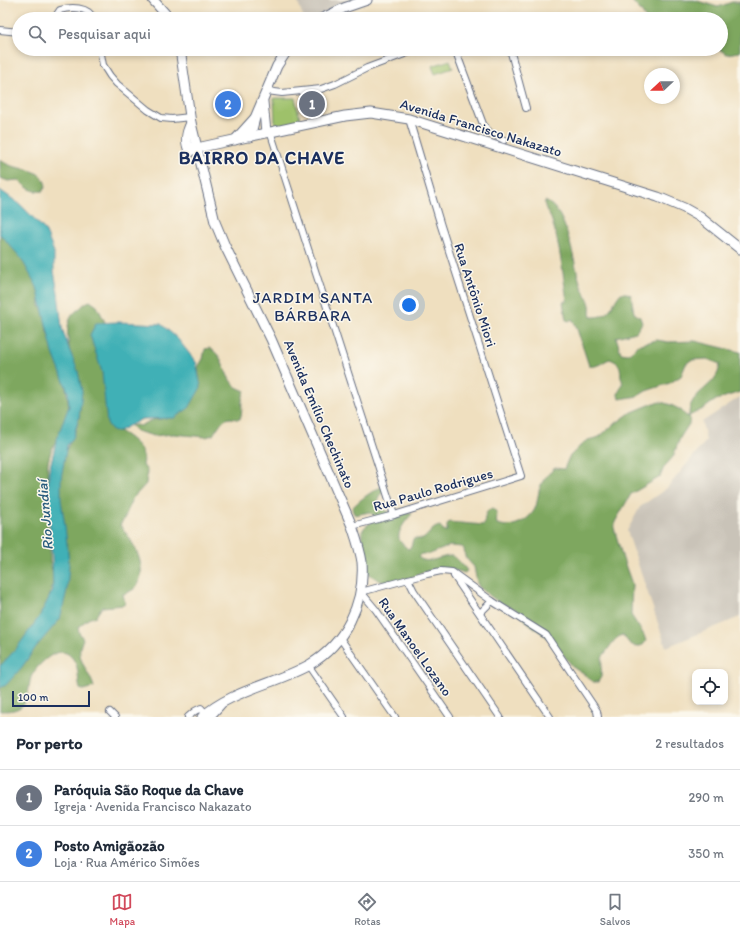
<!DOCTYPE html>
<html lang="pt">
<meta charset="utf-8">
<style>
body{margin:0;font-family:Itim,sans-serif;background:#f6f6f7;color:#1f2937}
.controls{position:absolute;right:12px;bottom:12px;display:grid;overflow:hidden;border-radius:8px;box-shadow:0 2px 6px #0003}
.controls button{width:36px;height:36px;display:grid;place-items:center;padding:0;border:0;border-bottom:1px solid #e0e1e3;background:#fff;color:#1f2937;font:20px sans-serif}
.compass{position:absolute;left:644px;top:68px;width:36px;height:36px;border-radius:50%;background:#fff;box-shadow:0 2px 6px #0003;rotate:248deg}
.scale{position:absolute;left:12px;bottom:10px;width:78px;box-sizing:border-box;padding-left:4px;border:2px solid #1b2f5e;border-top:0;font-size:11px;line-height:14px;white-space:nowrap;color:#1b2f5e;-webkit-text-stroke:3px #fbf7ec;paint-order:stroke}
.you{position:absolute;left:409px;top:305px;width:14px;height:14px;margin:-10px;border:3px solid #fff;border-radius:50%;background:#1a73e8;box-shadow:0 0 0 6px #1a73e833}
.badge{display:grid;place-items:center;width:26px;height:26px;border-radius:50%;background:#d1495b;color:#fff;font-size:13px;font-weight:700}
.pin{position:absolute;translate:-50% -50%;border:2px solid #fff;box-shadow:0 1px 4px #0006}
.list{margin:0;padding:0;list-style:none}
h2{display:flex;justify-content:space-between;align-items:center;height:52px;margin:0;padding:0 16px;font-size:17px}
h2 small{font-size:13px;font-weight:400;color:#747a83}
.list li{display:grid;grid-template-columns:26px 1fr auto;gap:12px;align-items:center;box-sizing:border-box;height:56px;padding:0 16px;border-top:1px solid #e0e1e3}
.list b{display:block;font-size:15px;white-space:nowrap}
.list p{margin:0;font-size:13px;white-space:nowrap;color:#747a83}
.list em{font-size:13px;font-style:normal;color:#747a83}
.icon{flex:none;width:22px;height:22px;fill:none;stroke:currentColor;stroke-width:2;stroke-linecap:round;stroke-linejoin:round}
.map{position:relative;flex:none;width:740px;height:717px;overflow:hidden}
.search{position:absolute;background:#fff;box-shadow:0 2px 6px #0003;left:12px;right:12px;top:12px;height:44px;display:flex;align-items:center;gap:10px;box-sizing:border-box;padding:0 14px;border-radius:22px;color:#747a83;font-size:15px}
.sheet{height:164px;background:#fff}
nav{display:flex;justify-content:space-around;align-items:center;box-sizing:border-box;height:56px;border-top:1px solid #e0e1e3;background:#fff;font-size:11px;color:#747a83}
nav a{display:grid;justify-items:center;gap:2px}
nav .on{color:#d1495b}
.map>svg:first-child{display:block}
</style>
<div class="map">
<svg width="740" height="717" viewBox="0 0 740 717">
<rect width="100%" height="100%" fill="#fbf7ec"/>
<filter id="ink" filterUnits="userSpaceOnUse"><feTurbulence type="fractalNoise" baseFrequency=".025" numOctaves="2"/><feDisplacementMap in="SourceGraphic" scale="8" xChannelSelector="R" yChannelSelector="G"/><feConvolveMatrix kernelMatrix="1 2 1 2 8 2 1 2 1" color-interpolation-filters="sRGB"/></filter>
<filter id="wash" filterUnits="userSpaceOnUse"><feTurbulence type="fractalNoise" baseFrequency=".012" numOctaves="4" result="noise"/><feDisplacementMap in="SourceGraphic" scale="16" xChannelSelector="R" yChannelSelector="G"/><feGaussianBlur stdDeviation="0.9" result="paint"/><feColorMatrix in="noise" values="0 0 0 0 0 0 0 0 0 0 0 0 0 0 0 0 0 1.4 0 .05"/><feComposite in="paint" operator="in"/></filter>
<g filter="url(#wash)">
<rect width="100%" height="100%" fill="#efdfbf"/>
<g fill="#c9c3b8">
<polygon points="297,0 350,0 317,19 304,19"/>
<polygon points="740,397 740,617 666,647 627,531 640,507 667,488 706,441 702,422"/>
</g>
<g fill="#9ec16a" stroke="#5c7864">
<polygon points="450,60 453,68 435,74 432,66"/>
<polygon points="274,98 295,98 301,123 275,126"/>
</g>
<g fill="#7ea75e" stroke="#4c6b5e">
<polygon points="631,0 694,0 718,7 732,2 740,2 740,52 726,54 719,49 721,49 721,19 646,19 641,11"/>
<path d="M0,159C13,173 39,163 46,185L43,191C33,193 25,187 19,180L8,181L0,178Z"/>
<path d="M545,201C569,210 573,266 582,288C584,293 589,299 590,305C591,309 589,312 591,317C611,318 611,304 621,293H627L631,295L634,313L640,317L642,323L636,332L616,337L621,353L628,354L640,344L657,340L668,342L695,341L740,352V392L716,400L703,409L689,416L690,419L689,424L680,438L673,457L664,467L660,477L631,494L615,522L614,528L623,559L632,584L631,615L644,635L646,641L643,645L636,647L629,643L623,635C615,636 608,650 602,657L601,677L598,682H593L585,675L574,668L552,641L527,622L517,610L498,602L479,587L477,583L474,567L465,557L464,549L462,547L450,546L430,554H421L418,557C428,566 441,555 453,556L458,560L466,569L467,571L465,573C455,570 444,568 434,570C404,575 394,597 365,570C364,561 358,536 364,528C367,524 373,523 375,517L370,512L355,515L353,512L352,508C357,502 374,489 382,487L385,490L379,496L378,500C383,516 397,513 410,513L412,514C407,519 397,531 399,539C400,543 405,546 408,549L411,547L413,539H423C430,534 432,527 440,526L444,531H447V524L449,522L484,525C485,518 484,512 492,508C500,512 495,518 497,524C502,525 507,527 513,525C522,523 533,516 536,506C538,500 538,491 541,485C544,478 549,473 555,468L564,469L569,457L583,443L588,440L599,437L612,426L630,413L654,403L661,402L671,405L681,410L686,416H689C688,390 718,389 720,364L707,359L691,360L686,364L681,376L670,383L646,391L638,396L620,399C615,394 621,390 622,384C623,382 622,380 621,378C620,368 622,364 610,359C603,361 598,368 589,366L576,326L572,319L569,321L566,320L563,302L567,301C563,275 560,245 552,221C550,214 543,208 545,201Z"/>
<polygon points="0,224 25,253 39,291 40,306 45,314 47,332 53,345 65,381 69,407 67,417 51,451 48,462 46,511 50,543 50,562 54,577 53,583 48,602 42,616 0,672"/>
<path d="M90,301L97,306L106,324L112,427C125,434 148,447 143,465L147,471L146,484L132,499L125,517L120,525C132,540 152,570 134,589C131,591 127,593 123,594L125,603L124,605L102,607L96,616L88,619L78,627L79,632L83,639C81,644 79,649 80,655C82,666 91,676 94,687L83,690L80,689C77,680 80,668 73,659C61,641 39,663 32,675C28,683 30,695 25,702C20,711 9,711 0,711V687L52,625L59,460C70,445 78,430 80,410C81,385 61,339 70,319C72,314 76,311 80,308C83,305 86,302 90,301Z"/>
<path d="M209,348C225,355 223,374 234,385C237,388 241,389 245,391C239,404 244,408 240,419C237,420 234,418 231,418C222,418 217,429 213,435L206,437L173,434L154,436L136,431L131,426L136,425L140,426L152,420L161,419L171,416L198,387L199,379L198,367L203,359L205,349Z"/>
</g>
<g fill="#3fb0b6" stroke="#2d708a">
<polygon points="0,190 21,205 45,230 54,252 54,271 58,293 62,328 69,349 78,371 82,392 79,417 73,438 67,445 61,478 61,500 65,526 69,563 67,590 60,619 36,647 22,667 6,685 0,688 0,666 16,649 39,617 53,590 52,554 48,503 49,471 57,438 69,406 68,392 53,353 37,287 21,258 0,234"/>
<polygon points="118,322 161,324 177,338 196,362 201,387 189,408 174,418 142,419 121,430 114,432 107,424 102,372 90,335 96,323"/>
</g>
</g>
<g filter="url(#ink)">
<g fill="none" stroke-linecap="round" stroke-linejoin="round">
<defs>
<g id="minor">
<path d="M54,19L60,10C70,7 89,6 93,19"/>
<polyline points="0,30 19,32"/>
<polyline points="100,49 103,65 110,76 117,84 148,110 161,118 172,119 190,117"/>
<polyline points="455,49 483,124 489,132 504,140"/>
<polyline points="510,49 526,108"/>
<polyline points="267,91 282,93 321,89 335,84 367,68 418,49"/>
<polyline points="270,131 394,515"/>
<polyline points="352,526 394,515 521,476 441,226 409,119"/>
<polyline points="454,576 550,717"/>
<polyline points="408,579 414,591 500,717"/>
<polyline points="480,613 492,601"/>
<polyline points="340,638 395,717"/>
<polyline points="308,665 344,717"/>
<polyline points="110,712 115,717"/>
<polyline points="188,717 195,711 201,708 206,714"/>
<polyline points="211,717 221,706"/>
<polyline points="450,717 376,610 361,592 427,574 441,571 452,572 492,601 546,635 597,711 598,717"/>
</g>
<g id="primary">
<polyline points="153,0 170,19"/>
<polyline points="321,19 344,8 367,0"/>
<path d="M180,49L191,123L215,222L225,246L271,339L352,526C356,538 360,549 362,562C365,603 345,644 309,665C275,684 232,690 202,717"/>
<polyline points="263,102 266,132"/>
<polyline points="250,137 255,118 277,66 288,49"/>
<polyline points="235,140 254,119"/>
<polyline points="188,147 197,148 215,144 345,116 371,113 409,119 658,197 684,208 700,217 740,249"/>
<path d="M190,152C184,142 186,133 191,123"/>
</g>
</defs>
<use href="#minor" stroke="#656d80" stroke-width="8"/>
<use href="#primary" stroke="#656d80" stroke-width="11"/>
<use href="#minor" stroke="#fff" stroke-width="6"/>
<use href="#primary" stroke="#fff" stroke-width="9"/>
</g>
</g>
<g text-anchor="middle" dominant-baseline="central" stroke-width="3" stroke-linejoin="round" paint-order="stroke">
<g font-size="14" fill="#1b2f5e" stroke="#fbf7ec">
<text transform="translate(481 128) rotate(17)">Avenida Francisco Nakazato</text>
<text transform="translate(475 295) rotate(72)">Rua Antônio Miori</text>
<text transform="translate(319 414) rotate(67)">Avenida Emílio Chechinato</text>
<text transform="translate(433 490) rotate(-16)">Rua Paulo Rodrigues</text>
<text transform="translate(415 647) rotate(55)">Rua Manoel Lozano</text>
</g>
<g font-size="15" font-style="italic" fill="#285c7d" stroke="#fbf7ec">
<text transform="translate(45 515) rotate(-95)">Rio Jundiaí</text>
</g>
<g font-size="16" letter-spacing="1" fill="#1b2f5e" stroke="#fbf7ec">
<text x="313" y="297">JARDIM SANTA<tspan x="313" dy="18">BÁRBARA</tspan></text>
</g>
<g font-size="18" font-weight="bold" letter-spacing="1" fill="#1b2f5e" stroke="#fbf7ec">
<text x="262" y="158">BAIRRO DA CHAVE</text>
</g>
</g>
</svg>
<div class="controls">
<button><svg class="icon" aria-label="locate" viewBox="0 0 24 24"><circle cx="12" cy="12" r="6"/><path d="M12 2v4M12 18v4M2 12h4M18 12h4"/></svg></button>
</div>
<svg class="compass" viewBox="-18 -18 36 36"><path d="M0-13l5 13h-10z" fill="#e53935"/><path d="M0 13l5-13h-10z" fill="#747a83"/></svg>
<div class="scale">100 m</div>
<div class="you"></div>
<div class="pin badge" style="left:312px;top:104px;background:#6b7280">1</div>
<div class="pin badge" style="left:228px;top:104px;background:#3f7fe0">2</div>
<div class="search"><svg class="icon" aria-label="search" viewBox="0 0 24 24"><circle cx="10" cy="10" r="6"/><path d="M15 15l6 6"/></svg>Pesquisar aqui</div>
</div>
<section class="sheet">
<h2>Por perto<small>2 resultados</small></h2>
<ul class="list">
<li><span class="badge" style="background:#6b7280">1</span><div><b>Paróquia São Roque da Chave</b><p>Igreja · Avenida Francisco Nakazato</p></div><em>290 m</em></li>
<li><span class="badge" style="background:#3f7fe0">2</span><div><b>Posto Amigãozão</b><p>Loja · Rua Américo Simões</p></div><em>350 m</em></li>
</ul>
</section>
<nav>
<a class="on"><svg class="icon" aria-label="map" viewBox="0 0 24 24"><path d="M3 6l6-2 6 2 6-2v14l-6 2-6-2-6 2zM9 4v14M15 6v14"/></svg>Mapa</a>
<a><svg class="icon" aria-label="directions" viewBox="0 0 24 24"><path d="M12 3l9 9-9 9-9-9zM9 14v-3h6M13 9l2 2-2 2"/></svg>Rotas</a>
<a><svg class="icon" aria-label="saved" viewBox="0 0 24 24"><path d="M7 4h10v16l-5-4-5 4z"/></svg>Salvos</a>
</nav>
